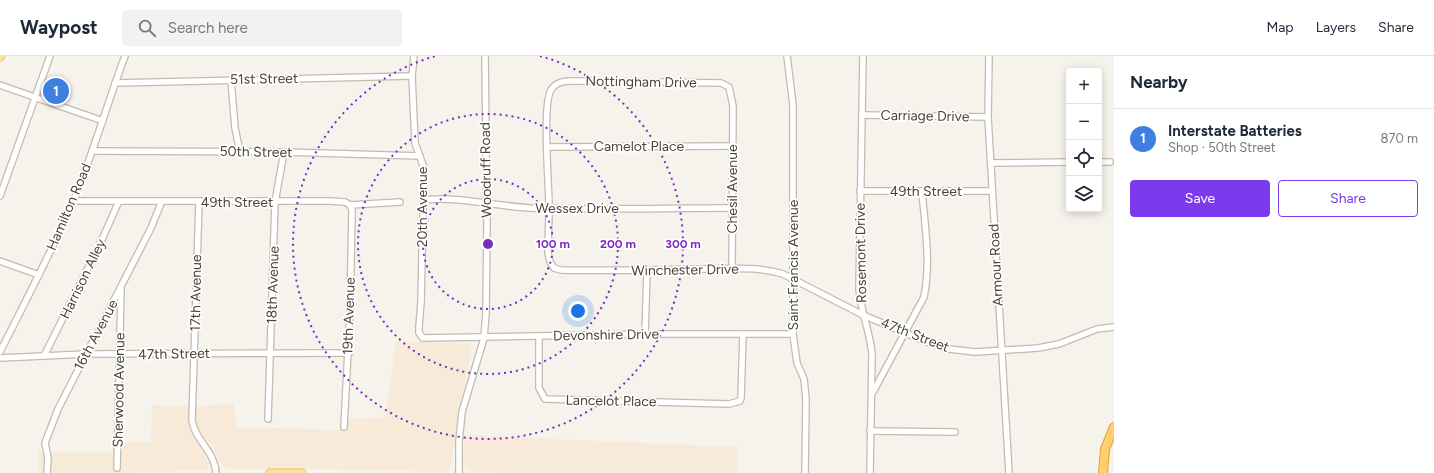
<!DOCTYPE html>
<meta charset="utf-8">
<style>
body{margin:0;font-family:Figtree,sans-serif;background:#f2f2f3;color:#1f2937}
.controls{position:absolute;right:12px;top:12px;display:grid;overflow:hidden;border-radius:4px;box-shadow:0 2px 10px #0003}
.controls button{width:36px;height:36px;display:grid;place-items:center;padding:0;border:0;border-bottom:1px solid #e0e1e3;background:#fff;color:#1f2937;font:20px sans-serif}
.you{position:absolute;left:578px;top:255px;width:14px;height:14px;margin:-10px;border:3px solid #fff;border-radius:50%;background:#1a73e8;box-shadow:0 0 0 6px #1a73e833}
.badge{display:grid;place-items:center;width:26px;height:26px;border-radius:50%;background:#7c3aed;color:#fff;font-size:13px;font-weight:700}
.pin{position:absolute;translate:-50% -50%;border:2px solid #fff;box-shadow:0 1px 4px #0006}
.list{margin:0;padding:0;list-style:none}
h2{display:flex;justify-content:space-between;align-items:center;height:52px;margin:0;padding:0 16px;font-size:17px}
h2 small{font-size:13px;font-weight:400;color:#747a83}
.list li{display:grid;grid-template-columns:26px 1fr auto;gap:12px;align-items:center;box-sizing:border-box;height:60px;padding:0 16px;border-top:1px solid #e0e1e3}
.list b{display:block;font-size:15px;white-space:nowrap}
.list p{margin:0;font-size:13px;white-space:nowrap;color:#747a83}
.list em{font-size:13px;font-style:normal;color:#747a83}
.actions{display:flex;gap:8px;padding:12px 16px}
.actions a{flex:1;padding:9px 0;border:1px solid #7c3aed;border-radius:4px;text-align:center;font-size:14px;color:#7c3aed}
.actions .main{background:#7c3aed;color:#fff}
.icon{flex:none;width:22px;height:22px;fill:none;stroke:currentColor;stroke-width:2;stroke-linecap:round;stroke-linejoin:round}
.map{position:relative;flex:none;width:1114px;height:417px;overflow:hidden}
header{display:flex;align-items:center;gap:24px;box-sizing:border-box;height:56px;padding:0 20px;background:#fff;border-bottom:1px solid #e0e1e3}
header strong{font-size:19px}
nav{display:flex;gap:22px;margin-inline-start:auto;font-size:14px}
.search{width:280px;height:36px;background:#f2f2f3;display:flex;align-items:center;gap:10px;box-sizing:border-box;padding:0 14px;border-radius:4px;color:#747a83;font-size:15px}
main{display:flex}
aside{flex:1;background:#fff}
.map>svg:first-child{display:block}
</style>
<header>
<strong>Waypost</strong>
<div class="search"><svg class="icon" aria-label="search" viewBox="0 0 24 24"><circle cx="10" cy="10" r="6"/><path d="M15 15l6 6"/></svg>Search here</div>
<nav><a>Map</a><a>Layers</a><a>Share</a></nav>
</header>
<main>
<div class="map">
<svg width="1114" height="417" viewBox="0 0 1114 417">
<rect width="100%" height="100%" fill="#f6f3ec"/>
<g fill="#f7ead8">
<polygon points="396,285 472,288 450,413 443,416 326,413 228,413 221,409 213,389 204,382 198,373 195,360 196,350 234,348 236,371 348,374 348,363 385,362"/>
<polygon points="152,349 189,350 190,372 209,409 208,414 127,417 38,417 39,395 121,396 121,386 151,386"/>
<polygon points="465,379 738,391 738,417 507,417 470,415 463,409"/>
</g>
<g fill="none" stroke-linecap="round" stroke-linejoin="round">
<defs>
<g id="minor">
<polyline points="414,0 412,20 415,87 424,112 421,246 419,271 419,277 423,282 645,278 793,278"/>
<polyline points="787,0 793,49 793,278 797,307 804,323 806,343 805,417"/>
<path d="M863,0L859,233C861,256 870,276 872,298L870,417"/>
<polyline points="989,0 988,61 1009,417"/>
<polyline points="231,24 235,72 240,96"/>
<polyline points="115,27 412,20"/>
<polyline points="0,29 103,65"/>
<polyline points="862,59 988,61"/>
<polyline points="547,91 732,90"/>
<polyline points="92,95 284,96 420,100"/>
<polyline points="1099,106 1110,106"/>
<polyline points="991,107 1069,106"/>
<polyline points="860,135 992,135"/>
<polyline points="0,140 50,0"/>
<path d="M424,144C459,140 494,150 530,152C597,154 665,152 732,152"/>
<polyline points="73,145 329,145 345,146 350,149 400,146"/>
<path d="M199,146L192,364C195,385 215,395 216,417"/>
<polyline points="0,205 39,219"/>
<path d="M732,213L733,50L729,31L721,27L575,25C566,25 556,25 551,34C542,49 549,129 549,151C549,166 548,182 548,197L550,206L554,212L561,214C609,215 657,214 704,213C731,213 757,210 783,218L863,259L927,286L949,293L975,296L1038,292L1059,288L1097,273L1114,271"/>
<polyline points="645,278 647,215"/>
<polyline points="539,281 539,332 545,343 729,348 740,345 741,342 743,278"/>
<path d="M0,296C25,246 51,197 73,146C93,98 107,48 125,0"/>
<polyline points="44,300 100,188 119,145"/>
<polyline points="0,302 86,298 349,297"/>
<path d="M873,336L924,241C931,207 925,170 922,136"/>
<polyline points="268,363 275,146 284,96"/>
<polyline points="344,371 350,256 352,154 350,149"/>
<polyline points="870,375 955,376"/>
<polyline points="117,412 121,234"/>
<polyline points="47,417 48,402 45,387 58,353 151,172 162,145"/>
<polyline points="459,417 459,386 462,356 484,282 486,257 487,171 485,0"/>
</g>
<g id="major">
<polyline points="0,1 1,0"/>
<polyline points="270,417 302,417"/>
</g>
<polyline id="highway" points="1103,417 1105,393 1114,371"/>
</defs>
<use href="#minor" stroke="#c2bbae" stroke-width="8"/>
<use href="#major" stroke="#e6c16a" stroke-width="9"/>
<use href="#highway" stroke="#e0a43c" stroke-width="10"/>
<use href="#minor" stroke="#fff" stroke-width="5.5"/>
<use href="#major" stroke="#ffe39c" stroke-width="7"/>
<use href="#highway" stroke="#ffcf6e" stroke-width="8"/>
</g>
<g fill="none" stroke="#7b2cbf" stroke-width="2" stroke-dasharray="2 4">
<circle cx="488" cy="188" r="65"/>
<circle cx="488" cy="188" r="130"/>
<path d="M540 0A195 195 0 1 1 436 0"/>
</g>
<g text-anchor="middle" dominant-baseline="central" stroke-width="3.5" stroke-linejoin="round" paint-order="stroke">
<g font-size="14" fill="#4b4439" stroke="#fff">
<text transform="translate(264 23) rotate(-1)">51st Street</text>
<text transform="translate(641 26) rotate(1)">Nottingham Drive</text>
<text transform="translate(925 60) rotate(1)">Carriage Drive</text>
<text x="639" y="90">Camelot Place</text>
<text transform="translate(256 96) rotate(1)">50th Street</text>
<text transform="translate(486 114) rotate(-91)">Woodruff Road</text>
<text transform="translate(732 133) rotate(-90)">Chesil Avenue</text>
<text x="926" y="135">49th Street</text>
<text x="237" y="146">49th Street</text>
<text transform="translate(69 151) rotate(-67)">Hamilton Road</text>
<text transform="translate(422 151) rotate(-90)">20th Avenue</text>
<text x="577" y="152">Wessex Drive</text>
<text transform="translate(861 197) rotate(-91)">Rosemont Drive</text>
<text transform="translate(793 209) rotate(-90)">Saint Francis Avenue</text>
<text transform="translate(996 209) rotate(-93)">Armour Road</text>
<text transform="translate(685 214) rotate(-1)">Winchester Drive</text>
<text transform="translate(83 223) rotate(-64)">Harrison Alley</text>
<text transform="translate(273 229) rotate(-88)">18th Avenue</text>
<text transform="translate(196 237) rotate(-89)">17th Avenue</text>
<text transform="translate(349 260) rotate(-88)">19th Avenue</text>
<text transform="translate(96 279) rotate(-62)">16th Avenue</text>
<text transform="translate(606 279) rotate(-1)">Devonshire Drive</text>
<text transform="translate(915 279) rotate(21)">47th Street</text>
<text transform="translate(174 298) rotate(-1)">47th Street</text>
<text transform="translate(119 334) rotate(-89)">Sherwood Avenue</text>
<text transform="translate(611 345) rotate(1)">Lancelot Place</text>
</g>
</g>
<circle cx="488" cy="188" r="6" fill="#7b2cbf" stroke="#fff" stroke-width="2"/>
<g font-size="12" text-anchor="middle" font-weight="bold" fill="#7b2cbf" stroke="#fff" stroke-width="3.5" stroke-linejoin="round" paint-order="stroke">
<text x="553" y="192">100 m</text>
<text x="618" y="192">200 m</text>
<text x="683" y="192">300 m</text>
</g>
</svg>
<div class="controls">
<button>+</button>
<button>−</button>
<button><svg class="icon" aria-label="locate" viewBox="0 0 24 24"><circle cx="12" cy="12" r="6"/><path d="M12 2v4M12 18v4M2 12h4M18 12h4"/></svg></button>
<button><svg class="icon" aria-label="layers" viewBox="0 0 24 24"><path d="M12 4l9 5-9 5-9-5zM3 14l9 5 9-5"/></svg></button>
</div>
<div class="you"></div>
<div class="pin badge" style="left:56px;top:35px;background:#3f7fe0">1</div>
</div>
<aside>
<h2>Nearby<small></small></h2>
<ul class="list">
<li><span class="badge" style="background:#3f7fe0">1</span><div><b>Interstate Batteries</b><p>Shop · 50th Street</p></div><em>870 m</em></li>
</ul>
<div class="actions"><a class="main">Save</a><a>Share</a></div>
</aside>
</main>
